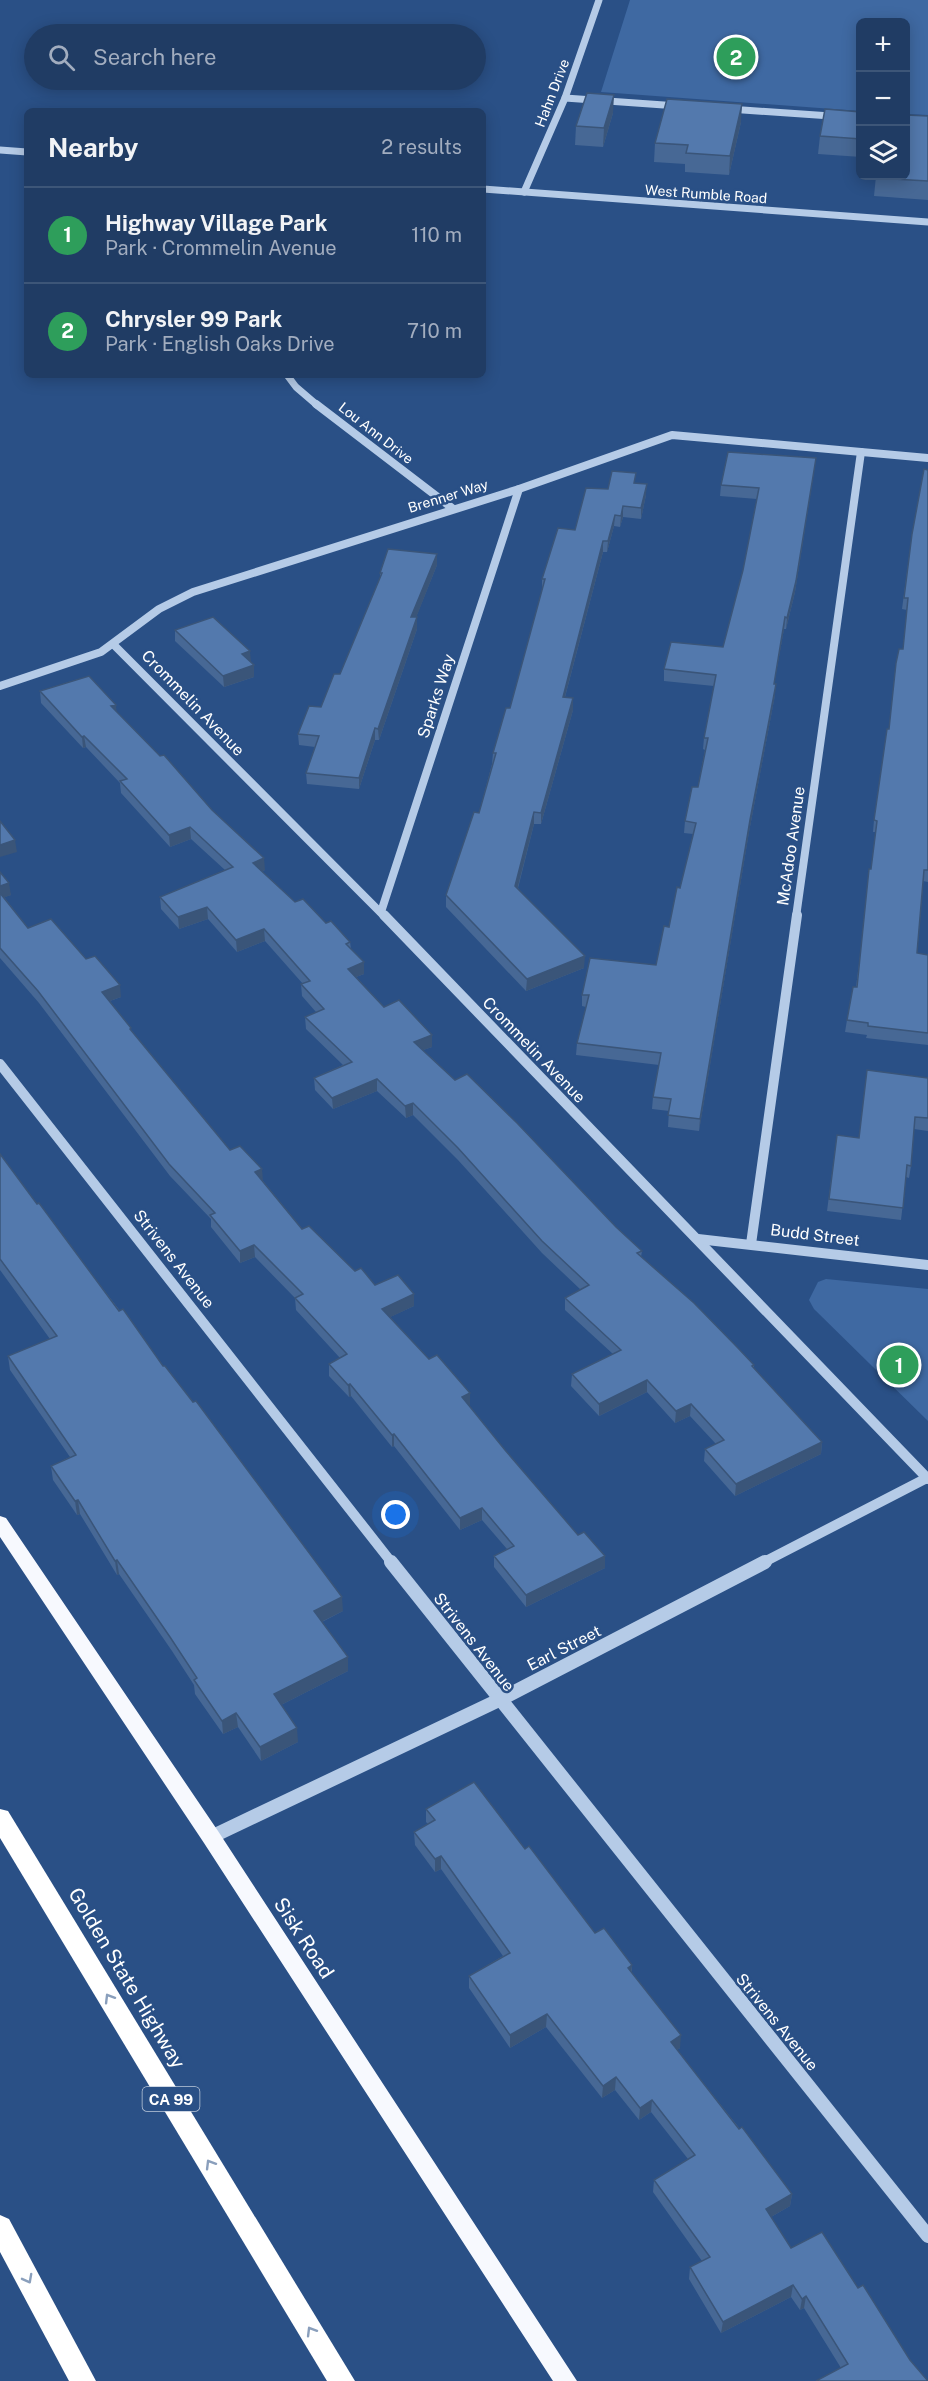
<!DOCTYPE html>
<meta charset="utf-8">
<style>
body{margin:0;font-family:"Public Sans",sans-serif;background:#28436a;color:#f1f3f6}
.controls{position:absolute;right:18px;top:18px;display:grid;overflow:hidden;border-radius:9px;box-shadow:0 3px 15px #0003}
.controls button{width:54px;height:54px;display:grid;place-items:center;padding:0;border:0;border-bottom:2px solid #3d5678;background:#203c64;color:#f1f3f6;font:30px sans-serif}
.you{position:absolute;left:396px;top:1515px;width:21px;height:21px;margin:-15px;border:4px solid #fff;border-radius:50%;background:#1a73e8;box-shadow:0 0 0 9px #1a73e833}
.badge{display:grid;place-items:center;width:39px;height:39px;border-radius:50%;background:#8bbbb9;color:#fff;font-size:20px;font-weight:700}
.pin{position:absolute;translate:-50% -50%;border:3px solid #fff;box-shadow:0 2px 6px #0006}
.list{margin:0;padding:0;list-style:none}
h2{display:flex;justify-content:space-between;align-items:center;height:78px;margin:0;padding:0 24px;font-size:26px}
h2 small{font-size:20px;font-weight:400;color:#a2adbf}
.list li{display:grid;grid-template-columns:39px 1fr auto;gap:18px;align-items:center;box-sizing:border-box;height:96px;padding:0 24px;border-top:2px solid #3d5678}
.list b{display:block;font-size:22px;white-space:nowrap}
.list p{margin:0;font-size:20px;white-space:nowrap;color:#a2adbf}
.list em{font-size:20px;font-style:normal;color:#a2adbf}
.icon{flex:none;width:33px;height:33px;fill:none;stroke:currentColor;stroke-width:2;stroke-linecap:round;stroke-linejoin:round}
.map{position:relative;flex:none;width:928px;height:2381px;overflow:hidden}
.search{position:absolute;background:#203c64;box-shadow:0 3px 15px #0003;left:24px;top:24px;width:462px;height:66px;display:flex;align-items:center;gap:15px;box-sizing:border-box;padding:0 21px;border-radius:33px;color:#a2adbf;font-size:22px}
.panel{position:absolute;background:#203c64;box-shadow:0 3px 15px #0003;left:24px;top:108px;width:462px;height:270px;border-radius:9px}
.map>svg:first-child{display:block}
</style>
<div class="map">
<svg width="928" height="2381" viewBox="0 0 928 2381">
<rect width="100%" height="100%" fill="#2a5086"/>
<g fill="#3f69a2">
<polygon points="630,0 928,0 928,115 906,114 906,22 860,22 860,111 601,92"/>
<polygon points="826,1279 928,1289 928,1421 814,1309 809,1300 818,1282"/>
</g>
<g fill="none" stroke-linecap="round" stroke-linejoin="round">
<g stroke="#b5cbe7" stroke-width="7">
<polyline points="565,98 678,106"/>
<polyline points="729,109 860,118"/>
<polyline points="0,150 27,152"/>
<polyline points="483,189 928,222"/>
<polyline points="524,192 565,98 599,0"/>
<polyline points="287,375 296,387 317,405"/>
</g>
<g stroke="#b5cbe7" stroke-width="8">
<polyline points="316,404 452,508"/>
<polyline points="114,645 385,917"/>
<polyline points="0,686 101,652 159,609 193,592 519,489 672,435 928,458"/>
<polyline points="381,912 519,489"/>
<polyline points="796,917 861,452"/>
</g>
<g stroke="#b5cbe7" stroke-width="10">
<polyline points="384,915 928,1479"/>
<polyline points="0,1064 392,1563"/>
<polyline points="698,1239 928,1265"/>
<polyline points="751,1244 797,915"/>
<polyline points="762,1563 927,1478"/>
</g>
<g stroke="#b5cbe7" stroke-width="14">
<polyline points="391,1562 928,2236"/>
<polyline points="211,1837 499,1700 765,1562"/>
</g>
<polygon fill="#f7f9fe" fill-rule="evenodd" points="0,1516 6,1518 218,1831 577,2381 553,2381 204,1843 0,1537"/>
<g fill="#fff" fill-rule="evenodd">
<polygon points="0,1809 8,1811 355,2381 327,2381 0,1838"/>
<polygon points="0,2215 9,2219 96,2381 69,2381 0,2252"/>
</g>
</g>
<g fill="#476895">
<polygon points="861,112 861,157 818,154 820,136"/>
<polygon points="613,113 603,147 575,145 576,126"/>
<polygon points="928,116 928,200 874,196 876,176"/>
<polygon points="741,122 729,175 685,172 685,164 654,162 655,143"/>
<polygon points="816,458 795,592 786,629 784,629 774,684 775,695 749,832 699,1131 668,1127 669,1111 652,1109 653,1097 659,1065 576,1055 577,1043 586,1007 582,1006 582,995 656,965 669,927 680,888 693,834 684,833 685,821 698,787 705,750 703,749 704,738 714,686 664,681 664,669 723,647 743,570 757,499 720,496 721,485"/>
<polygon points="928,470 928,882 923,881 917,953 928,955 928,1045 866,1038 867,1035 845,1032 847,1020 856,987 876,832 873,832 874,820 903,649 907,610 902,609 912,534"/>
<polygon points="636,483 646,495 641,519 623,517 620,527 614,526 607,552 603,552 565,697 573,698 573,710 541,824 534,824 518,888 584,968 526,991 446,907 446,895 479,813 492,764 493,753 510,708 542,590 542,579 575,530 608,489"/>
<polygon points="437,565 416,617 417,629 379,740 375,740 359,789 307,784 306,773 315,747 299,745 298,734 321,707 340,674 380,578 380,573"/>
<polygon points="175,630 251,662 254,665 254,677 224,687 175,641"/>
<polygon points="40,691 117,712 212,810 265,870 262,871 295,902 326,923 350,942 351,949 364,974 356,977 384,1007 432,1047 423,1050 455,1080 642,1251 641,1257 754,1365 754,1369 822,1442 821,1454 735,1496 704,1461 705,1449 716,1444 690,1416 675,1423 647,1392 599,1416 571,1386 572,1374 613,1354 565,1310 565,1298 581,1290 542,1253 458,1160 413,1115 406,1118 377,1091 333,1109 315,1090 314,1078 343,1065 306,1029 305,1017 316,1012 302,996 301,984 303,984 265,941 237,952 208,919 179,929 161,909 160,897 225,870 191,839 170,847 121,793 120,783 86,747 83,748 41,703"/>
<polygon points="0,872 11,895 4,897 28,928 121,997 110,1001 132,1032 230,1150 263,1181 302,1229 355,1271 375,1285 414,1306 390,1317 429,1359 470,1393 469,1406 505,1450 578,1535 605,1556 605,1568 526,1607 494,1567 494,1556 507,1549 482,1520 460,1530 394,1446 392,1447 351,1396 349,1397 329,1376 329,1364 340,1358 296,1310 295,1298 255,1257 240,1263 211,1227 211,1219 170,1176 39,1003 0,958"/>
<polygon points="928,1078 928,1131 914,1129 911,1166 909,1178 906,1177 901,1220 827,1211 837,1135 859,1138"/>
<polygon points="0,1154 37,1204 163,1366 343,1611 322,1622 348,1671 281,1705 298,1742 261,1761 238,1727 223,1734 195,1694 194,1685 172,1651 119,1574 117,1575 80,1514 77,1515 53,1480 51,1466 70,1457 10,1370 8,1356 50,1339 0,1270"/>
<polygon points="426,1809 525,1849 595,1933 632,1965 632,1973 680,2048 677,2050 792,2194 790,2206 771,2217 791,2248 858,2288 910,2360 841,2368 804,2308 800,2310 791,2297 721,2333 689,2279 690,2267 702,2261 653,2192 654,2180 688,2159 651,2112 639,2120 615,2090 602,2098 546,2027 510,2048 469,1988 469,1976 503,1956 441,1869 435,1872 415,1845 414,1832 428,1824 426,1822"/>
</g>
<g fill="#3a5579">
<polygon points="614,95 613,113 603,147 604,128"/>
<polygon points="742,104 741,122 729,175 730,156"/>
<polygon points="816,458 795,592 786,629 787,618"/>
<polygon points="647,484 646,495 641,519 641,508"/>
<polygon points="623,506 623,517 620,527 621,516"/>
<polygon points="615,515 614,526 607,552 608,541"/>
<polygon points="603,541 603,552 562,708 563,697"/>
<polygon points="437,554 437,565 412,628 411,617"/>
<polygon points="417,617 417,629 379,740 378,729"/>
<polygon points="785,617 784,629 772,695 774,684"/>
<polygon points="250,651 251,662 242,654"/>
<polygon points="254,665 254,677 224,687 223,676"/>
<polygon points="776,684 775,695 749,832 699,1131 700,1119 750,820"/>
<polygon points="573,698 573,710 541,824 541,813"/>
<polygon points="116,705 117,716 111,706"/>
<polygon points="375,728 375,740 359,789 359,778"/>
<polygon points="84,736 86,747 83,748 82,737"/>
<polygon points="534,812 534,824 515,898 515,886"/>
<polygon points="190,827 191,839 170,847 169,835"/>
<polygon points="15,840 17,852 0,857 0,845"/>
<polygon points="264,858 265,870 253,875 253,863"/>
<polygon points="9,883 11,895 0,899 0,886"/>
<polygon points="207,907 208,919 179,929 178,917"/>
<polygon points="264,929 265,941 237,952 236,940"/>
<polygon points="585,956 584,968 526,991 527,979"/>
<polygon points="364,962 364,974 348,980 348,969"/>
<polygon points="120,985 121,997 104,1003 102,992"/>
<polygon points="432,1035 432,1047 415,1053 414,1042"/>
<polygon points="377,1079 377,1091 333,1109 332,1098"/>
<polygon points="413,1103 413,1115 406,1118 405,1106"/>
<polygon points="262,1169 263,1181 256,1184 255,1172"/>
<polygon points="254,1245 255,1257 240,1263 240,1251"/>
<polygon points="414,1294 414,1306 382,1321 382,1309"/>
<polygon points="647,1380 647,1392 599,1416 599,1404"/>
<polygon points="350,1384 351,1396 349,1397 348,1385"/>
<polygon points="470,1393 470,1405 462,1409 462,1397"/>
<polygon points="691,1404 690,1416 675,1423 676,1411"/>
<polygon points="394,1434 394,1446 392,1447 392,1435"/>
<polygon points="822,1442 821,1454 735,1496 736,1484"/>
<polygon points="78,1500 80,1514 77,1515 75,1501"/>
<polygon points="482,1508 482,1520 460,1530 460,1518"/>
<polygon points="605,1556 605,1568 526,1607 526,1595"/>
<polygon points="117,1560 119,1574 117,1575 115,1561"/>
<polygon points="342,1597 343,1611 315,1625 314,1611"/>
<polygon points="348,1657 348,1671 275,1708 274,1694"/>
<polygon points="236,1713 238,1727 223,1734 222,1721"/>
<polygon points="297,1728 298,1742 261,1761 260,1747"/>
<polygon points="441,1856 441,1869 435,1872 435,1859"/>
<polygon points="632,1965 631,1978 628,1968"/>
<polygon points="547,2014 546,2027 510,2048 510,2035"/>
<polygon points="681,2035 680,2048 670,2055 671,2042"/>
<polygon points="616,2077 615,2090 602,2098 603,2086"/>
<polygon points="652,2100 651,2112 639,2120 640,2108"/>
<polygon points="792,2194 790,2206 764,2221 766,2209"/>
<polygon points="793,2285 791,2297 721,2333 723,2322"/>
<polygon points="806,2296 804,2308 800,2310 802,2299"/>
</g>
<g fill="#5379ad" stroke="#3a5579" stroke-width="1.5">
<polygon points="587,93 614,95 604,128 576,126"/>
<polygon points="667,99 742,104 730,156 686,153 688,145 655,143"/>
<polygon points="825,109 861,112 861,139 820,136"/>
<polygon points="906,115 928,116 928,181 876,178 876,176 906,176"/>
<polygon points="728,452 816,458 796,581 787,618 785,617 774,684 776,684 750,820 700,1119 668,1115 671,1099 653,1097 661,1053 577,1043 589,995 582,995 590,958 656,965 664,926 669,927 677,887 680,888 696,823 685,821 692,787 698,787 708,738 704,738 716,675 664,669 671,642 723,647 743,570 759,488 721,485"/>
<polygon points="924,469 928,470 928,870 924,870 917,953 928,955 928,1033 868,1026 868,1023 847,1020 853,987 857,987 869,869 871,869 877,821 874,820 887,729 889,729 896,663 899,649 903,649 908,598 904,598 912,534"/>
<polygon points="612,471 636,473 634,483 647,484 641,508 623,506 621,516 615,515 608,541 603,541 563,697 573,698 541,813 534,812 515,886 585,956 527,979 446,895 474,812 479,813 496,753 493,753 506,708 510,708 545,579 542,579 558,528 575,530 586,488 608,489"/>
<polygon points="388,549 437,554 411,617 417,617 378,729 375,728 359,778 306,773 319,736 298,734 309,706 321,707 334,674 340,674 382,573 380,573"/>
<polygon points="213,617 250,651 242,654 254,665 223,676 175,630"/>
<polygon points="89,676 116,705 111,706 160,756 164,755 212,810 264,858 253,863 295,902 303,899 326,923 331,921 350,942 346,944 364,962 348,969 384,1007 399,1000 432,1035 414,1042 455,1080 467,1074 517,1123 616,1227 642,1251 637,1253 694,1303 737,1347 754,1365 752,1366 822,1442 736,1484 705,1449 724,1440 691,1404 676,1411 647,1380 599,1404 572,1374 621,1350 565,1298 589,1285 542,1241 458,1148 413,1103 405,1106 377,1079 332,1098 314,1078 352,1062 305,1017 324,1009 301,984 310,981 264,929 236,940 207,907 178,917 160,897 233,867 190,827 169,835 120,781 127,779 84,736 82,737 40,691"/>
<polygon points="0,821 15,840 0,845"/>
<polygon points="0,872 9,883 0,886"/>
<polygon points="0,893 28,928 51,919 86,959 95,956 120,985 102,992 131,1028 130,1029 230,1150 240,1146 262,1169 255,1172 302,1229 309,1226 355,1271 361,1268 375,1285 398,1275 414,1294 382,1309 429,1359 437,1355 470,1393 462,1397 505,1450 578,1535 584,1532 605,1556 526,1595 494,1556 514,1546 482,1508 460,1518 394,1434 392,1435 350,1384 348,1385 329,1364 347,1354 295,1298 303,1294 254,1245 240,1251 210,1215 215,1213 169,1164 38,991 0,948"/>
<polygon points="867,1070 928,1078 928,1118 915,1117 911,1166 907,1165 903,1208 829,1199 837,1135 859,1138"/>
<polygon points="0,1154 37,1204 39,1203 119,1311 123,1309 163,1366 165,1366 193,1402 196,1401 342,1597 314,1611 348,1657 274,1694 297,1728 260,1747 236,1713 222,1721 194,1680 197,1678 170,1637 117,1560 115,1561 78,1500 75,1501 51,1466 76,1455 8,1356 57,1336 0,1259"/>
<polygon points="474,1782 525,1849 529,1846 595,1933 604,1928 632,1965 628,1968 681,2035 671,2042 739,2129 742,2127 792,2194 766,2209 791,2248 822,2232 858,2288 863,2285 910,2360 928,2381 816,2381 848,2364 806,2296 802,2299 793,2285 723,2322 690,2267 710,2257 654,2180 695,2155 652,2100 640,2108 616,2077 603,2086 547,2014 510,2035 469,1976 510,1953 441,1856 435,1859 414,1832 435,1820 426,1809"/>
</g>
<defs><path id="oneway-chevron" d="M-2-3.5L2.5 0L-2 3.5" fill="none" stroke-width="1.6" stroke-linecap="round" stroke-linejoin="round" transform="scale(1.5)"/></defs>
<g stroke="#8a9fbc">
<use href="#oneway-chevron" transform="translate(109 1998) rotate(-121)"/>
<use href="#oneway-chevron" transform="translate(210 2164) rotate(-121)"/>
<use href="#oneway-chevron" transform="translate(28 2279) rotate(62)"/>
<use href="#oneway-chevron" transform="translate(311 2331) rotate(-121)"/>
</g>
<g text-anchor="middle" dominant-baseline="central" stroke-width="5" stroke-linejoin="round" paint-order="stroke">
<g font-size="14" fill="#fff" stroke="#2a5086">
<text transform="translate(552 93) rotate(-69)">Hahn Drive</text>
<text transform="translate(706 194) rotate(4)">West Rumble Road</text>
<text transform="translate(376 433) rotate(38)">Lou Ann Drive</text>
<text transform="translate(448 496) rotate(-17)">Brenner Way</text>
</g>
<rect fill="#2a5086" stroke="#bfcadb" stroke-width="1.5" x="142.5" y="2087" width="57" height="24" rx="4.5"/>
<g font-size="15" font-weight="bold" fill="#fff">
<text x="171" y="2099">CA 99</text>
</g>
<g font-size="16" fill="#fff" stroke="#2a5086">
<text transform="translate(436 696) rotate(-72)">Sparks Way</text>
<text transform="translate(193 703) rotate(46)">Crommelin Avenue</text>
<text transform="translate(791 846) rotate(-82)">McAdoo Avenue</text>
<text transform="translate(534 1050) rotate(46)">Crommelin Avenue</text>
<text transform="translate(815 1235) rotate(7)">Budd Street</text>
<text transform="translate(174 1259) rotate(52)">Strivens Avenue</text>
<text transform="translate(474 1642) rotate(52)">Strivens Avenue</text>
<text transform="translate(564 1648) rotate(-27)">Earl Street</text>
<text transform="translate(777 2022) rotate(51)">Strivens Avenue</text>
</g>
<g font-size="20" fill="#fff" stroke="#2a5086">
<text transform="translate(304 1938) rotate(57)">Sisk Road</text>
<text transform="translate(127 1978) rotate(59)">Golden State Highway</text>
</g>
</g>
</svg>
<div class="controls">
<button>+</button>
<button>−</button>
<button><svg class="icon" aria-label="layers" viewBox="0 0 24 24"><path d="M12 4l9 5-9 5-9-5zM3 14l9 5 9-5"/></svg></button>
</div>
<div class="you"></div>
<div class="pin badge" style="left:899px;top:1365px;background:#2e9e5b">1</div>
<div class="pin badge" style="left:736px;top:57px;background:#2e9e5b">2</div>
<div class="search"><svg class="icon" aria-label="search" viewBox="0 0 24 24"><circle cx="10" cy="10" r="6"/><path d="M15 15l6 6"/></svg>Search here</div>
<section class="panel">
<h2>Nearby<small>2 results</small></h2>
<ul class="list">
<li><span class="badge" style="background:#2e9e5b">1</span><div><b>Highway Village Park</b><p>Park · Crommelin Avenue</p></div><em>110 m</em></li>
<li><span class="badge" style="background:#2e9e5b">2</span><div><b>Chrysler 99 Park</b><p>Park · English Oaks Drive</p></div><em>710 m</em></li>
</ul>
</section>
</div>
